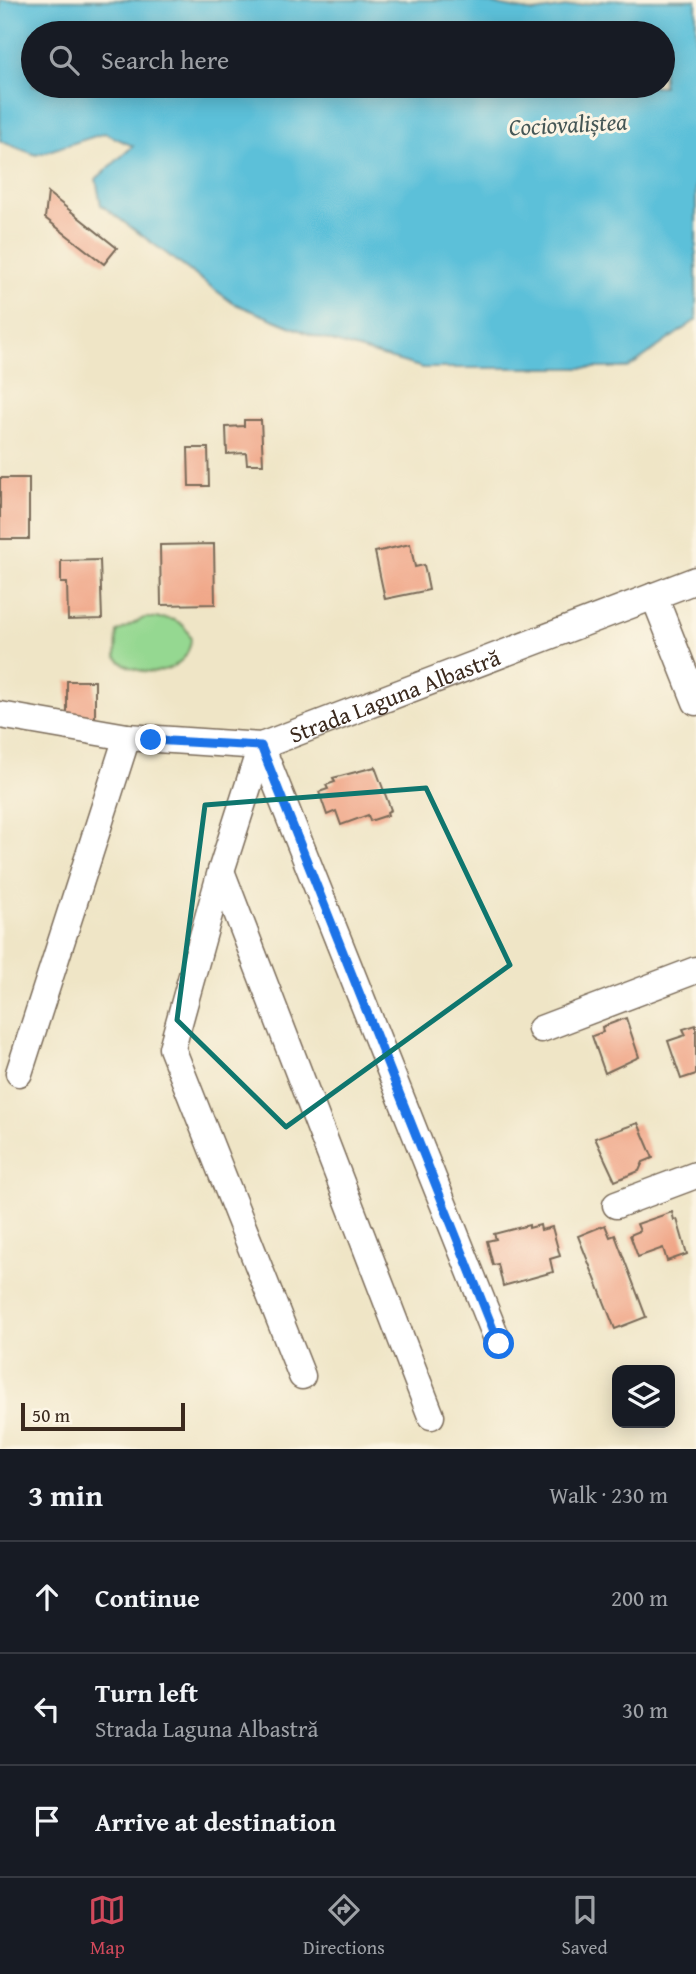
<!DOCTYPE html>
<meta charset="utf-8">
<style>
body{margin:0;font-family:"Gentium Book Plus",serif;background:#20242c;color:#f1f3f6}
.controls{position:absolute;right:21px;bottom:21px;display:grid;overflow:hidden;border-radius:14px;box-shadow:0 4px 18px #0003}
.controls button{width:63px;height:63px;display:grid;place-items:center;padding:0;border:0;border-bottom:2px solid #363941;background:#171b24;color:#f1f3f6;font:35px sans-serif}
.scale{position:absolute;left:21px;bottom:18px;width:164px;box-sizing:border-box;padding-left:7px;border:4px solid #3b2a1e;border-top:0;font-size:19px;line-height:24px;white-space:nowrap;color:#3b2a1e;-webkit-text-stroke:5px #fcf5e5;paint-order:stroke}
.stop{position:absolute;width:21px;height:21px;margin:-16px;border:5px solid #1a73e8;border-radius:50%;background:#fff}
.stop.end{background:#1a73e8;border-color:#fff;box-shadow:0 2px 7px #0008}
.list{margin:0;padding:0;list-style:none}
h2{display:flex;justify-content:space-between;align-items:center;height:91px;margin:0;padding:0 28px;font-size:30px}
h2 small{font-size:23px;font-weight:400;color:#9ea1a6}
.list li{display:grid;grid-template-columns:46px 1fr auto;gap:21px;align-items:center;box-sizing:border-box;height:112px;padding:0 28px;border-top:2px solid #363941}
.list b{display:block;font-size:26px;white-space:nowrap}
.list p{margin:0;font-size:23px;white-space:nowrap;color:#9ea1a6}
.list em{font-size:23px;font-style:normal;color:#9ea1a6}
.icon{flex:none;width:38px;height:38px;fill:none;stroke:currentColor;stroke-width:2;stroke-linecap:round;stroke-linejoin:round}
.map{position:relative;flex:none;width:696px;height:1449px;overflow:hidden}
.search{position:absolute;background:#171b24;box-shadow:0 4px 18px #0003;left:21px;right:21px;top:21px;height:77px;display:flex;align-items:center;gap:18px;box-sizing:border-box;padding:0 24px;border-radius:38px;color:#9ea1a6;font-size:26px}
.sheet{height:427px;background:#171b24}
nav{display:flex;justify-content:space-around;align-items:center;box-sizing:border-box;height:98px;border-top:2px solid #363941;background:#171b24;font-size:19px;color:#9ea1a6}
nav a{display:grid;justify-items:center;gap:4px}
nav .on{color:#d1495b}
.map>svg:first-child{display:block}
</style>
<div class="map">
<svg width="696" height="1449" viewBox="0 0 696 1449">
<rect width="100%" height="100%" fill="#fcf5e5"/>
<filter id="ink" filterUnits="userSpaceOnUse"><feTurbulence type="fractalNoise" baseFrequency=".0143" numOctaves="2"/><feDisplacementMap in="SourceGraphic" scale="14" xChannelSelector="R" yChannelSelector="G"/><feConvolveMatrix kernelMatrix="1 2 1 2 8 2 1 2 1" color-interpolation-filters="sRGB"/></filter>
<filter id="wash" filterUnits="userSpaceOnUse"><feTurbulence type="fractalNoise" baseFrequency=".00686" numOctaves="4" result="noise"/><feDisplacementMap in="SourceGraphic" scale="28" xChannelSelector="R" yChannelSelector="G"/><feGaussianBlur stdDeviation="1.57" result="paint"/><feColorMatrix in="noise" values="0 0 0 0 0 0 0 0 0 0 0 0 0 0 0 0 0 1.4 0 .05"/><feComposite in="paint" operator="in"/></filter>
<g filter="url(#wash)">
<rect width="100%" height="100%" fill="#efe5c6"/>
<path fill="#95d891" stroke="#688158" stroke-width="2" d="M144,618C165,618 183,615 191,639C188,676 137,681 116,657L117,632Z"/>
<path fill="#5bc0d9" stroke="#4b757c" stroke-width="2" fill-rule="evenodd" d="M0,0H471L534,12L611,0H696V320L628,368H423L314,336L233,303L101,205L96,179L133,146L105,133L36,155L0,141ZM33,33H663V86H33Z"/>
<g id="blocks">
<g fill="#f0a687">
<polygon points="48,193 117,248 104,264 45,218"/>
<polygon points="244,420 261,420 263,464 247,464 246,453 227,454 226,427 244,426"/>
<polygon points="188,448 208,448 209,486 189,486"/>
<rect x="0" y="478" width="29" height="61"/>
<polygon points="214,544 215,604 161,605 160,545"/>
<polygon points="410,544 415,567 424,565 429,590 385,599 375,552"/>
<polygon points="100,560 102,619 68,620 67,583 61,583 61,561"/>
<rect x="67" y="681" width="28" height="37"/>
<polygon points="375,767 391,810 387,812 388,815 370,821 368,815 341,825 336,811 327,815 319,792 328,789 326,785 335,782 333,778"/>
<polygon points="626,1018 639,1057 605,1073 592,1036 603,1032 602,1027"/>
<polygon points="696,1025 696,1074 681,1079 668,1041 686,1035 683,1029"/>
<polygon points="638,1123 653,1158 643,1162 639,1171 615,1181 595,1138"/>
<polygon points="672,1212 674,1220 677,1219 687,1254 667,1261 663,1248 638,1257 630,1235 640,1231 637,1224"/>
<polygon points="529,1225 529,1228 540,1225 541,1230 552,1227 560,1256 550,1259 553,1272 503,1286 498,1264 493,1265 487,1241 496,1239 494,1234"/>
<polygon points="605,1225 610,1237 615,1235 646,1317 615,1329 578,1236"/>
</g>
</g>
</g>
<g filter="url(#ink)">
<use href="#blocks" fill-opacity="0" stroke="#7a6b59" stroke-width="2"/>
<g fill="none" stroke-linecap="round" stroke-linejoin="round">
<defs>
<g id="minor">
<polyline points="654,596 696,702"/>
<path id="s1" d="M0,715L127,737L261,746L696,580"/>
<polyline points="261,746 221,871 172,1048 302,1376"/>
<polyline points="261,746 499,1344"/>
<polyline points="221,871 431,1416"/>
<polyline points="541,1029 696,970"/>
<polyline points="19,1073 127,737"/>
<polyline points="616,1205 696,1175"/>
</g>
</defs>
<use href="#minor" stroke="#7a6b59" stroke-width="29"/>
<use href="#minor" stroke="#fff" stroke-width="26"/>
</g>
</g>
<g fill="none" stroke-linecap="round" stroke-linejoin="round" filter="url(#ink)">
<polyline stroke="#1a73e8" stroke-width="9" points="151,740 261,746 499,1344"/>
</g>
<path fill="none" stroke="#0f766e" stroke-width="5" stroke-linejoin="round" d="M426,788L510,965L286,1127L177,1020L205,805Z"/>
<g text-anchor="middle" dominant-baseline="central" stroke-width="6" stroke-linejoin="round" paint-order="stroke">
<g font-size="23" fill="#3b2a1e" stroke="#fcf5e5">
<text stroke="none"><textPath href="#s1" startOffset="406">Strada Laguna Albastră</textPath></text>
</g>
<g font-size="24" font-style="italic" fill="#455756" stroke="#fcf5e5">
<text transform="translate(568 124) rotate(-3)">Cociovaliștea</text>
</g>
</g>
</svg>
<div class="controls">
<button><svg class="icon" aria-label="layers" viewBox="0 0 24 24"><path d="M12 4l9 5-9 5-9-5zM3 14l9 5 9-5"/></svg></button>
</div>
<div class="scale">50 m</div>
<div class="stop" style="left:499px;top:1344px"></div>
<div class="stop end" style="left:151px;top:740px"></div>
<div class="search"><svg class="icon" aria-label="search" viewBox="0 0 24 24"><circle cx="10" cy="10" r="6"/><path d="M15 15l6 6"/></svg>Search here</div>
</div>
<section class="sheet">
<h2>3 min<small>Walk · 230 m</small></h2>
<ul class="list">
<li><svg class="icon" aria-label="ahead" viewBox="0 0 24 24"><path d="M12 20V5M6 11l6-6 6 6"/></svg><div><b>Continue</b></div><em>200 m</em></li>
<li><svg class="icon" aria-label="left" viewBox="0 0 24 24"><path d="M17 20v-9H6M10 6l-5 5 5 5"/></svg><div><b>Turn left</b><p>Strada Laguna Albastră</p></div><em>30 m</em></li>
<li><svg class="icon" aria-label="arrive" viewBox="0 0 24 24"><path d="M6 21V4h12l-3 4 3 4H6"/></svg><div><b>Arrive at destination</b></div></li>
</ul>
</section>
<nav>
<a class="on"><svg class="icon" aria-label="map" viewBox="0 0 24 24"><path d="M3 6l6-2 6 2 6-2v14l-6 2-6-2-6 2zM9 4v14M15 6v14"/></svg>Map</a>
<a><svg class="icon" aria-label="directions" viewBox="0 0 24 24"><path d="M12 3l9 9-9 9-9-9zM9 14v-3h6M13 9l2 2-2 2"/></svg>Directions</a>
<a><svg class="icon" aria-label="saved" viewBox="0 0 24 24"><path d="M7 4h10v16l-5-4-5 4z"/></svg>Saved</a>
</nav>
